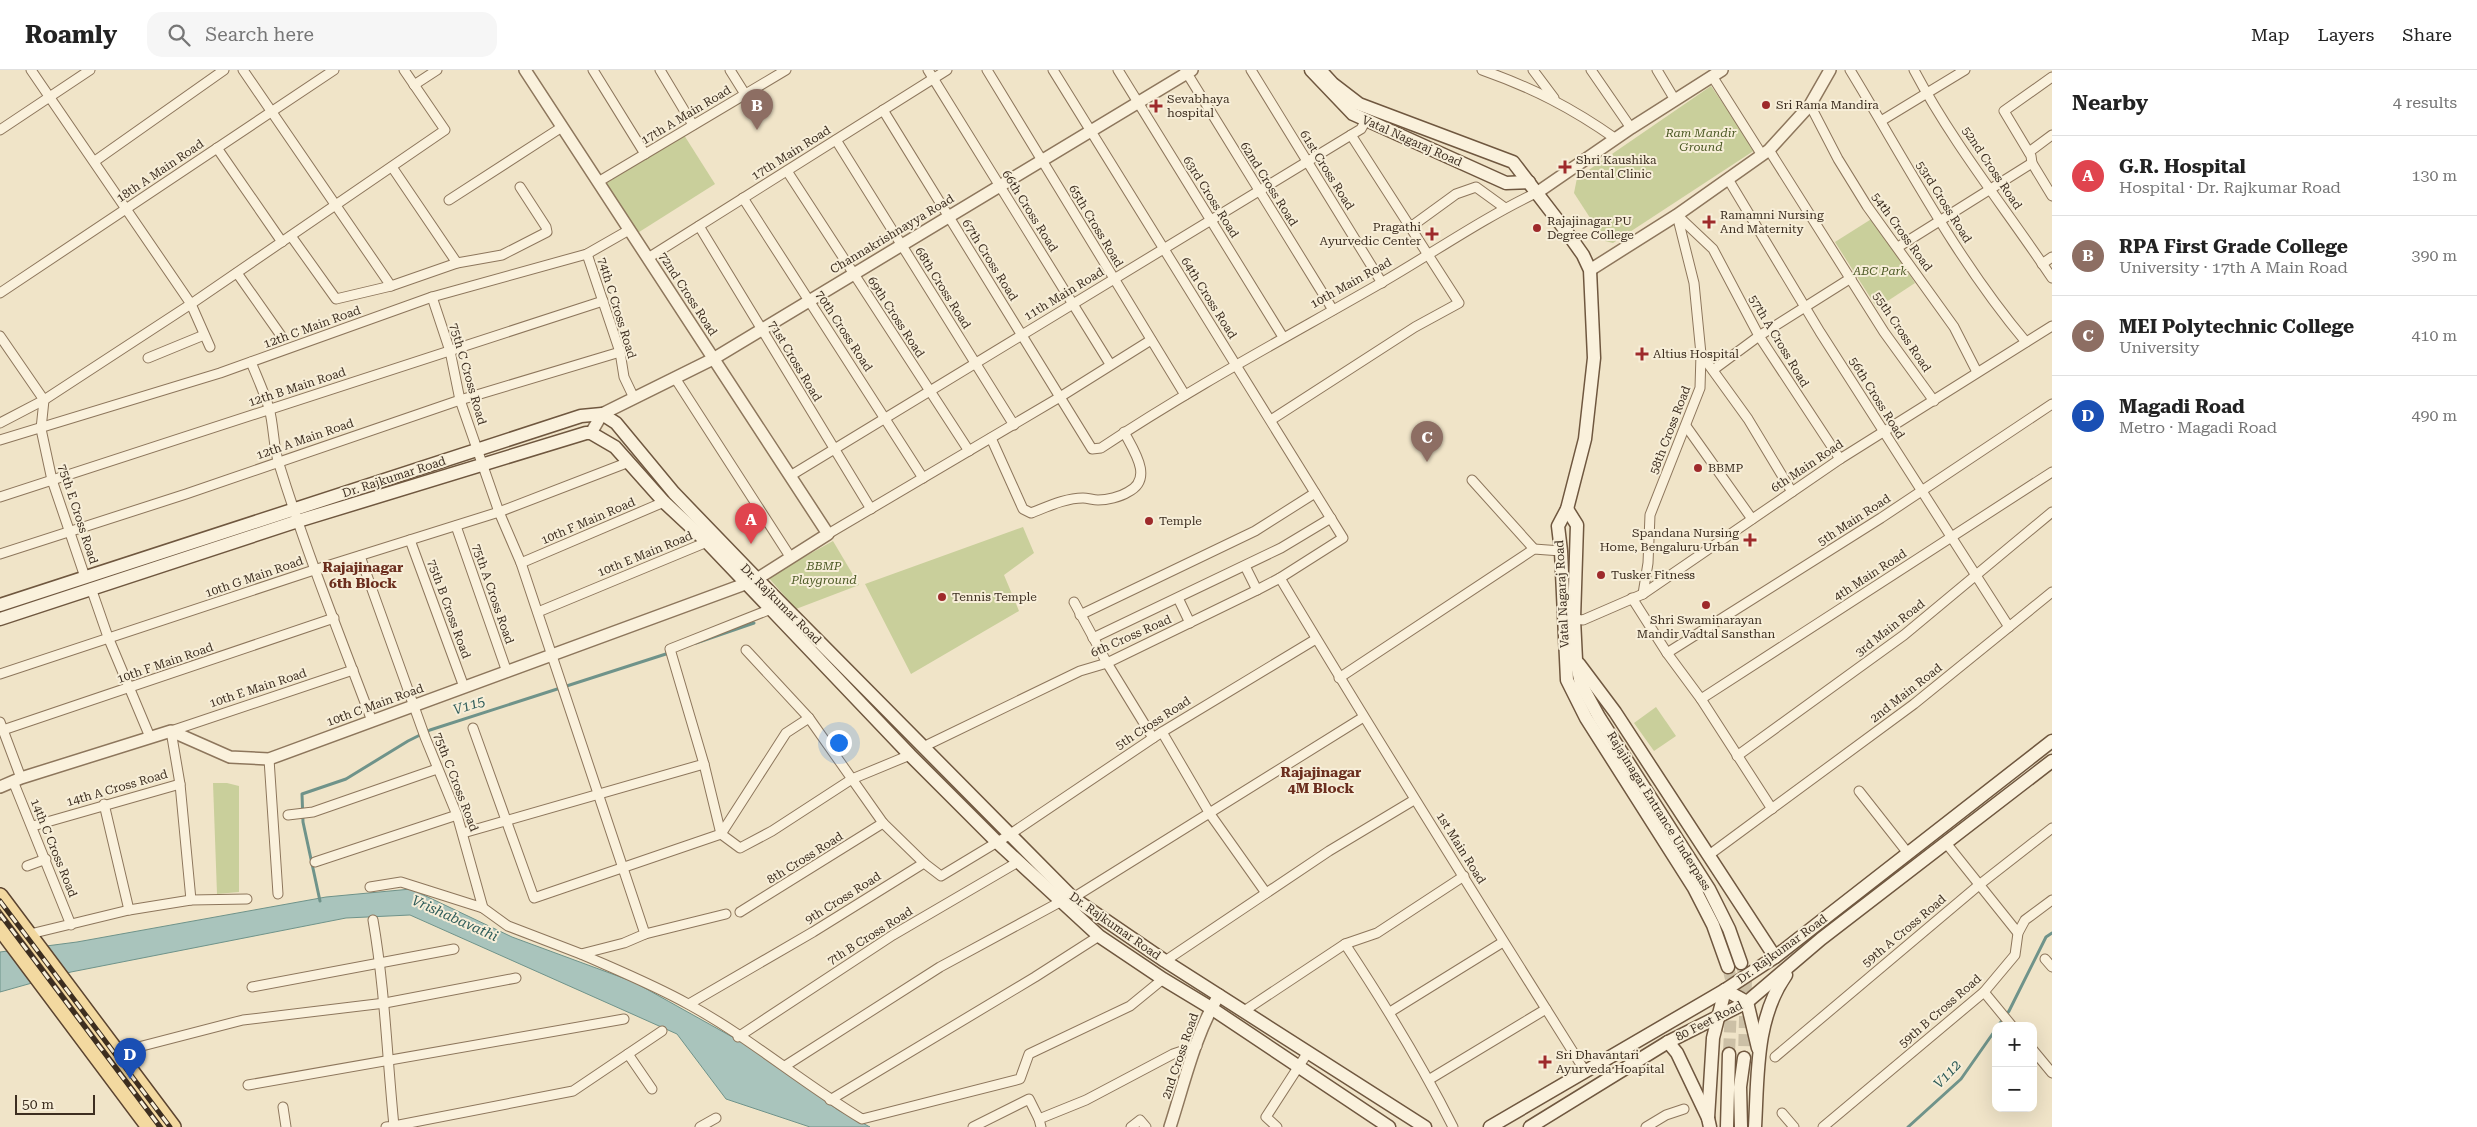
<!DOCTYPE html>
<meta charset="utf-8">
<style>
body{margin:0;font-family:"Roboto Serif",serif;background:#f6f6f6;color:#222}
.controls{position:absolute;right:15px;bottom:15px;display:grid;overflow:hidden;border-radius:10px;box-shadow:0 5px 20px #0002}
.controls button{width:45px;height:45px;display:grid;place-items:center;padding:0;border:0;border-bottom:1px solid #e0e0e0;background:#fff;color:#222;font:25px sans-serif}
.scale{position:absolute;left:15px;bottom:12px;width:80px;box-sizing:border-box;padding-left:5px;border:2px solid #3d2e20;border-top:0;font-size:14px;line-height:18px;white-space:nowrap;color:#3d2e20;-webkit-text-stroke:4px #f7eed8;paint-order:stroke}
.you{position:absolute;left:838px;top:672px;width:18px;height:18px;margin:-12px;border:4px solid #fff;border-radius:50%;background:#1a73e8;box-shadow:0 0 0 8px #1a73e833}
.badge{display:grid;place-items:center;width:32px;height:32px;border-radius:50%;background:#d93025;color:#fff;font-size:16px;font-weight:700}
.pin{position:absolute;translate:-50% -41px;filter:drop-shadow(0 1px 2px #0008)}
.pin::after{content:'';position:absolute;top:26px;width:18px;height:15px;background:inherit;clip-path:polygon(0 0,100% 0,50% 100%)}
.list{margin:0;padding:0;list-style:none}
h2{display:flex;justify-content:space-between;align-items:center;height:65px;margin:0;padding:0 20px;font-size:21px}
h2 small{font-size:16px;font-weight:400;color:#767676}
.list li{display:grid;grid-template-columns:32px 1fr auto;gap:15px;align-items:center;box-sizing:border-box;height:80px;padding:0 20px;border-top:1px solid #e0e0e0}
.list b{display:block;font-size:19px;white-space:nowrap}
.list p{margin:0;font-size:16px;white-space:nowrap;color:#767676}
.list em{font-size:16px;font-style:normal;color:#767676}
.icon{flex:none;width:28px;height:28px;fill:none;stroke:currentColor;stroke-width:2;stroke-linecap:round;stroke-linejoin:round}
.map{position:relative;flex:none;width:2052px;height:1057px;overflow:hidden}
header{display:flex;align-items:center;gap:30px;box-sizing:border-box;height:70px;padding:0 25px;background:#fff;border-bottom:1px solid #e0e0e0}
header strong{font-size:24px}
nav{display:flex;gap:28px;margin-inline-start:auto;font-size:18px}
.search{width:350px;height:45px;background:#f6f6f6;display:flex;align-items:center;gap:12px;box-sizing:border-box;padding:0 18px;border-radius:15px;color:#767676;font-size:19px}
main{display:flex}
aside{flex:1;background:#fff}
.map>svg:first-child{display:block}
</style>
<header>
<strong>Roamly</strong>
<div class="search"><svg class="icon" aria-label="search" viewBox="0 0 24 24"><circle cx="10" cy="10" r="6"/><path d="M15 15l6 6"/></svg>Search here</div>
<nav><a>Map</a><a>Layers</a><a>Share</a></nav>
</header>
<main>
<div class="map">
<svg width="2052" height="1057" viewBox="0 0 2052 1057">
<rect width="100%" height="100%" fill="#f0e4c8"/>
<g fill="#c9cf9b">
<polygon points="1711,16 1755,80 1613,173 1605,171 1574,123 1577,108"/>
<polygon points="684,65 715,114 636,164 605,114"/>
<polygon points="1873,148 1915,213 1877,238 1835,172"/>
<polygon points="1023,457 1034,483 1004,505 1019,541 911,604 865,514"/>
<polygon points="833,471 859,515 796,539 768,507"/>
<polygon points="1656,637 1676,666 1654,681 1634,653"/>
<polygon points="213,713 227,713 239,716 239,822 217,824"/>
</g>
<polygon fill="#a9c4bc" stroke="#6f938a" points="411,819 512,867 634,912 761,983 838,1040 870,1057 810,1057 726,1029 677,964 410,845 346,848 71,902 0,922 0,882 77,872 326,827"/>
<g fill="none" stroke-linecap="round" stroke-linejoin="round">
<g stroke="#6f938a" stroke-width="3">
<polyline points="696,573 754,553"/>
<polyline points="320,831 303,752 302,724 346,709 408,671 430,660 669,583"/>
<polyline points="1998,956 2009,941 2046,867 2052,863"/>
<polyline points="1908,1057 1961,1009 1996,959"/>
</g>
<g stroke="#ccc0a6" stroke-width="12" stroke-dasharray="12 6" stroke-linecap="butt">
<polyline points="1741,893 1746,909 1744,988"/>
<polyline points="1728,897 1732,913 1729,984"/>
</g>
<defs>
<g id="minor">
<polyline points="31,0 191,234 210,277"/>
<polyline points="243,0 391,216 457,193 502,185 547,162 546,157 520,117"/>
<polyline points="593,0 645,84"/>
<polyline points="660,0 693,55"/>
<polyline points="730,0 745,24"/>
<polyline points="928,0 1110,294"/>
<polyline points="987,0 1185,325"/>
<polyline points="1118,0 1283,267"/>
<polyline points="1185,0 1333,240"/>
<polyline points="1251,0 1382,213"/>
<path d="M1482,0C1533,18 1572,38 1616,69"/>
<polyline points="1533,0 1554,28"/>
<polyline points="1591,0 1631,58"/>
<polyline points="1657,0 1675,30"/>
<path d="M1850,0C1906,92 1956,189 2026,272"/>
<path d="M1914,0C1953,74 2006,139 2052,208"/>
<polyline points="1712,6 1762,85"/>
<polyline points="2052,7 2004,41 2031,86 2032,93 2052,126"/>
<polyline points="414,15 437,0"/>
<polyline points="1810,35 1838,89 1867,136 1954,257 1977,302"/>
<path d="M883,40L1092,379L1101,378C1191,318 1287,267 1381,213C1433,183 1483,148 1538,122"/>
<polyline points="1881,51 1965,0"/>
<polyline points="0,60 90,0"/>
<polyline points="836,70 1014,355"/>
<polyline points="217,78 282,172"/>
<polyline points="1769,80 1884,262 1934,331"/>
<polyline points="2029,82 2052,65"/>
<polyline points="95,91 224,0"/>
<polyline points="392,97 457,193"/>
<polyline points="787,101 969,381"/>
<polyline points="1728,109 1820,262 2009,557"/>
<polyline points="598,112 786,0"/>
<polyline points="743,128 923,408"/>
<polyline points="449,130 562,57"/>
<polyline points="1677,145 1713,179 1759,266 1840,389"/>
<polyline points="699,156 871,439"/>
<polyline points="1412,156 1456,124 1476,117 1505,138"/>
<polyline points="291,166 336,229 391,216"/>
<polyline points="1898,177 2032,93"/>
<polyline points="587,184 620,282 624,307 634,328"/>
<polyline points="648,188 947,0"/>
<polyline points="2042,194 2052,187"/>
<polyline points="237,203 282,267"/>
<polyline points="0,223 334,0"/>
<polyline points="432,227 450,281 460,330 499,442 521,493 645,864 624,873 581,884 508,856 483,838"/>
<polyline points="0,266 44,330 41,359 52,410 85,507"/>
<polyline points="1701,284 1748,349 1792,422"/>
<polyline points="148,288 204,265"/>
<path d="M251,292C257,307 264,322 269,338C274,356 273,376 279,394C306,481 340,566 372,651"/>
<polyline points="1713,300 1759,266 1851,208"/>
<polyline points="675,308 791,488"/>
<polyline points="1271,350 1415,257 1459,233 1351,65 1361,59 1366,50"/>
<polyline points="0,353 44,330 191,234 445,60 404,0"/>
<polyline points="1686,356 1752,449"/>
<path d="M991,368L1023,439L1031,443C1047,437 1065,428 1083,428C1088,428 1093,430 1098,430C1107,430 1120,427 1128,422C1154,409 1134,381 1124,362"/>
<polyline points="0,370 220,303 432,227 587,184 629,160"/>
<polyline points="790,406 1351,65"/>
<polyline points="1472,410 1534,479"/>
<polyline points="0,427 603,231"/>
<polyline points="456,456 507,602"/>
<polyline points="828,464 1060,327 1151,270"/>
<polyline points="410,470 464,617"/>
<polyline points="0,484 186,424 460,330 620,282"/>
<polyline points="360,486 425,667 457,745 483,838 401,812 370,817"/>
<polyline points="521,493 664,432"/>
<polyline points="1245,496 1257,520"/>
<path d="M1280,508C1379,674 1482,837 1585,1001"/>
<polyline points="91,518 108,567 150,667"/>
<polyline points="1643,524 1648,493 1650,445 1700,318 1701,284 1694,213 1677,145"/>
<polyline points="1178,528 1190,553"/>
<polyline points="1632,528 1667,583 1701,629 1772,739"/>
<polyline points="1074,532 1107,593 1153,668"/>
<polyline points="538,542 707,472"/>
<polyline points="1080,545 1255,461 1315,423"/>
<polyline points="1574,549 1583,550 1643,524 1840,389 2052,256"/>
<polyline points="1093,568 1281,478 1331,448"/>
<polyline points="746,580 809,648"/>
<polyline points="1667,583 1881,448 2052,334"/>
<polyline points="0,604 314,500 499,442 629,392"/>
<polyline points="1339,608 1534,479 1561,481"/>
<polyline points="1701,629 2052,402"/>
<polyline points="0,652 21,708"/>
<polyline points="473,658 534,828 721,764 786,663 809,648 883,753 924,793"/>
<polyline points="3,660 334,548"/>
<polyline points="1162,662 1210,744 1266,823"/>
<polyline points="923,677 1080,601 1107,593 1257,520 1280,508 1343,468 1053,0"/>
<polyline points="1737,686 1904,565 2052,442"/>
<polyline points="269,689 278,824"/>
<polyline points="704,694 721,764 740,778 772,761 852,709 910,685"/>
<polyline points="13,711 71,855"/>
<polyline points="1859,721 1907,782"/>
<polyline points="104,734 129,840"/>
<polyline points="288,745 313,742 437,699"/>
<polyline points="33,756 180,714"/>
<polyline points="463,763 704,694 670,579 771,539"/>
<polyline points="1946,773 2018,863"/>
<polyline points="1709,785 1914,634 2052,522"/>
<polyline points="315,792 457,745"/>
<polyline points="27,796 46,789"/>
<polyline points="191,830 180,714 171,661 353,600"/>
<polyline points="740,842 883,753"/>
<path d="M373,850C385,919 387,987 394,1056L386,1057"/>
<polyline points="30,864 129,840 191,830 247,829"/>
<polyline points="645,864 726,844"/>
<path d="M1345,874C1384,933 1421,993 1453,1057"/>
<path d="M581,884C617,900 654,915 688,934C749,967 802,1013 862,1049L1020,1009L1029,984L1130,936L1163,909"/>
<polyline points="2045,889 2052,897"/>
<polyline points="1165,891 1329,781 1414,730"/>
<polyline points="252,917 454,879"/>
<polyline points="1984,922 2012,956"/>
<polyline points="689,934 813,862 924,793 941,806 1009,765 1162,662 1316,569"/>
<polyline points="1244,941 1345,874 1377,863 1464,806"/>
<polyline points="1390,942 1503,872"/>
<polyline points="738,967 893,865 1018,792"/>
<polyline points="2033,980 2052,1003"/>
<polyline points="119,982 243,950 385,933 516,908"/>
<polyline points="628,984 652,1019"/>
<polyline points="1775,987 1979,815 2052,758"/>
<polyline points="785,996 940,897 1060,832 1073,828 1362,648"/>
<polyline points="1430,1009 1546,939"/>
<polyline points="248,1015 624,949"/>
<polyline points="830,1030 1035,907 1099,866"/>
<polyline points="283,1037 286,1057"/>
<polyline points="1782,1043 1794,1057"/>
<polyline points="394,1056 573,1021 662,961"/>
<polyline points="700,1057 716,1048"/>
<polyline points="973,1057 1029,1029 1039,1049"/>
<polyline points="1041,1057 1039,1049 1086,1030 1173,984 1197,976"/>
<polyline points="1131,1057 1140,1050 1146,1057"/>
<polyline points="1277,1057 1266,1047 1308,982"/>
<polyline points="1646,1057 1666,1045 1684,1039"/>
<polyline points="1823,1057 1984,922 2015,885 2018,863 2025,850 2052,830"/>
</g>
<g id="tertiary">
<polyline points="1538,122 1631,58 1722,0"/>
<polyline points="1590,200 1677,145 1769,80 1810,35 1830,0"/>
<polyline points="591,363 602,344 713,289 1192,0"/>
<polyline points="0,717 21,708 171,661 230,687 269,689 745,514 757,509 828,464 525,0"/>
<path d="M1170,1057C1184,1014 1195,964 1219,925"/>
</g>
<g id="secondary">
<polyline points="1311,0 1353,44 1506,113 1529,112"/>
<polyline points="1320,0 1333,14 1359,34 1513,92 1566,161 1583,185 1590,200 1594,288 1585,369 1567,439 1558,456 1561,481 1567,610 1586,648 1694,818 1713,855 1728,897"/>
<polyline points="1567,439 1577,455 1574,549 1576,590 1581,614 1599,647 1709,819 1729,859 1741,893"/>
<polyline points="0,535 581,346 602,344 616,353 674,423 757,509 1073,828 1165,891 1425,1057"/>
<polyline points="0,549 298,451 586,363 591,363 615,377 664,432 707,472 910,685 997,772 1099,866 1163,909 1211,938 1389,1057"/>
<polyline points="1579,594 1615,642 1775,887"/>
<polyline points="1725,920 1747,932 1758,978"/>
<polyline points="1668,972 1677,983 1708,1048 1710,1057"/>
<polyline points="1708,1048 1713,968 1725,920"/>
<polyline points="1490,1057 1725,920 1775,887 2052,671"/>
<polyline points="1530,1057 1668,972 1747,932 1821,869 2052,691"/>
<polyline points="1727,1057 1729,984"/>
<polyline points="1741,1057 1740,1017 1744,988"/>
<path d="M1755,1057C1758,1006 1755,949 1786,905"/>
</g>
<g id="primary">
<polyline points="0,826 173,1057"/>
<polyline points="0,858 149,1057"/>
</g>
</defs>
<use href="#minor" stroke="#8d765c" stroke-width="11"/>
<use href="#tertiary" stroke="#8d765c" stroke-width="14"/>
<use href="#secondary" stroke="#6f573f" stroke-width="15"/>
<use href="#primary" stroke="#5b4430" stroke-width="18"/>
<use href="#minor" stroke="#faf1dc" stroke-width="9"/>
<use href="#tertiary" stroke="#faf1dc" stroke-width="11"/>
<use href="#secondary" stroke="#faf1dc" stroke-width="12"/>
<use href="#primary" stroke="#f3d9a0" stroke-width="15"/>
<defs>
<g id="rail">
<polyline points="0,831 170,1057"/>
<polyline points="0,844 160,1057"/>
</g>
</defs>
<use href="#rail" stroke="#3d2e20" stroke-width="5"/>
<use href="#rail" stroke="#f7eed8" stroke-width="3" stroke-dasharray="9" stroke-linecap="butt"/>
</g>
<g fill="#9e2a2b" stroke="#f7eed8" stroke-width="2">
<circle cx="1766" cy="35" r="5"/>
<path d="M1153.5 28.5h5v5h5v5h-5v5h-5v-5h-5v-5h5z"/>
<path d="M1562.5 89.5h5v5h5v5h-5v5h-5v-5h-5v-5h5z"/>
<path d="M1706.5 144.5h5v5h5v5h-5v5h-5v-5h-5v-5h5z"/>
<circle cx="1537" cy="158" r="5"/>
<path d="M1429.5 156.5h5v5h5v5h-5v5h-5v-5h-5v-5h5z"/>
<path d="M1639.5 276.5h5v5h5v5h-5v5h-5v-5h-5v-5h5z"/>
<circle cx="1698" cy="398" r="5"/>
<circle cx="1149" cy="451" r="5"/>
<path d="M1747.5 462.5h5v5h5v5h-5v5h-5v-5h-5v-5h5z"/>
<circle cx="1601" cy="505" r="5"/>
<circle cx="942" cy="527" r="5"/>
<circle cx="1706" cy="535" r="5"/>
<path d="M1542.5 984.5h5v5h5v5h-5v5h-5v-5h-5v-5h5z"/>
</g>
<g text-anchor="middle" dominant-baseline="central" stroke-width="4" stroke-linejoin="round" paint-order="stroke">
<g font-size="12" fill="#3d2e20" stroke="#f7eed8" text-anchor="start">
<text x="1167" y="29">Sevabhaya<tspan x="1167" dy="14">hospital</tspan></text>
<text x="1776" y="35">Sri Rama Mandira</text>
<text x="1576" y="90">Shri Kaushika<tspan x="1576" dy="14">Dental Clinic</tspan></text>
<text x="1720" y="145">Ramamni Nursing<tspan x="1720" dy="14">And Maternity</tspan></text>
<text x="1547" y="151">Rajajinagar PU<tspan x="1547" dy="14">Degree College</tspan></text>
<text x="1421" y="157" text-anchor="end">Pragathi<tspan x="1421" dy="14">Ayurvedic Center</tspan></text>
<text x="1653" y="284">Altius Hospital</text>
<text x="1708" y="398">BBMP</text>
<text x="1159" y="451">Temple</text>
<text x="1739" y="463" text-anchor="end">Spandana Nursing<tspan x="1739" dy="14">Home, Bengaluru Urban</tspan></text>
<text x="1611" y="505">Tusker Fitness</text>
<text x="952" y="527">Tennis Temple</text>
<text x="1706" y="550" text-anchor="middle">Shri Swaminarayan<tspan x="1706" dy="14">Mandir Vadtal Sansthan</tspan></text>
<text x="1556" y="985">Sri Dhavantari<tspan x="1556" dy="14">Ayurveda Hoapital</tspan></text>
</g>
<g font-size="12" fill="#3d2e20" stroke="#f7eed8">
<text transform="translate(686 45) rotate(-31)">17th A Main Road</text>
<text transform="translate(1412 71) rotate(24)">Vatal Nagaraj Road</text>
<text transform="translate(791 83) rotate(-32)">17th Main Road</text>
<text transform="translate(1992 98) rotate(56)">52nd Cross Road</text>
<text transform="translate(1327 100) rotate(58)">61st Cross Road</text>
<text transform="translate(160 101) rotate(-34)">18th A Main Road</text>
<text transform="translate(1269 114) rotate(58)">62nd Cross Road</text>
<text transform="translate(1211 127) rotate(58)">63rd Cross Road</text>
<text transform="translate(1944 132) rotate(58)">53rd Cross Road</text>
<text transform="translate(1030 141) rotate(58)">66th Cross Road</text>
<text transform="translate(1096 156) rotate(59)">65th Cross Road</text>
<text transform="translate(1902 162) rotate(54)">54th Cross Road</text>
<text transform="translate(892 164) rotate(-31)">Channakrishnayya Road</text>
<text transform="translate(990 190) rotate(58)">67th Cross Road</text>
<text transform="translate(1351 213) rotate(-29)">10th Main Road</text>
<text transform="translate(943 218) rotate(58)">68th Cross Road</text>
<text transform="translate(688 224) rotate(57)">72nd Cross Road</text>
<text transform="translate(1064 224) rotate(-31)">11th Main Road</text>
<text transform="translate(1209 228) rotate(58)">64th Cross Road</text>
<text transform="translate(617 238) rotate(73)">74th C Cross Road</text>
<text transform="translate(896 247) rotate(57)">69th Cross Road</text>
<text transform="translate(312 257) rotate(-20)">12th C Main Road</text>
<text transform="translate(844 261) rotate(57)">70th Cross Road</text>
<text transform="translate(1902 262) rotate(56)">55th Cross Road</text>
<text transform="translate(1779 271) rotate(59)">57th A Cross Road</text>
<text transform="translate(795 291) rotate(59)">71st Cross Road</text>
<text transform="translate(468 304) rotate(74)">75th C Cross Road</text>
<text transform="translate(297 317) rotate(-18)">12th B Main Road</text>
<text transform="translate(1877 328) rotate(58)">56th Cross Road</text>
<text transform="translate(1670 360) rotate(-69)">58th Cross Road</text>
<text transform="translate(305 369) rotate(-19)">12th A Main Road</text>
<text transform="translate(1807 396) rotate(-34)">6th Main Road</text>
<text transform="translate(394 407) rotate(-18)">Dr. Rajkumar Road</text>
<text transform="translate(78 444) rotate(72)">75th E Cross Road</text>
<text transform="translate(1854 450) rotate(-33)">5th Main Road</text>
<text transform="translate(588 451) rotate(-23)">10th F Main Road</text>
<text transform="translate(645 484) rotate(-22)">10th E Main Road</text>
<text transform="translate(1870 505) rotate(-33)">4th Main Road</text>
<text transform="translate(254 507) rotate(-19)">10th G Main Road</text>
<text transform="translate(493 524) rotate(71)">75th A Cross Road</text>
<text transform="translate(1562 524) rotate(-93)">Vatal Nagaraj Road</text>
<text transform="translate(781 534) rotate(45)">Dr. Rajkumar Road</text>
<text transform="translate(449 539) rotate(70)">75th B Cross Road</text>
<text transform="translate(1890 558) rotate(-38)">3rd Main Road</text>
<text transform="translate(1131 566) rotate(-24)">6th Cross Road</text>
<text transform="translate(165 593) rotate(-19)">10th F Main Road</text>
<text transform="translate(258 618) rotate(-18)">10th E Main Road</text>
<text transform="translate(1906 623) rotate(-38)">2nd Main Road</text>
<text transform="translate(375 635) rotate(-20)">10th C Main Road</text>
<text transform="translate(1153 653) rotate(-33)">5th Cross Road</text>
<text transform="translate(456 712) rotate(69)">75th C Cross Road</text>
<text transform="translate(117 718) rotate(-16)">14th A Cross Road</text>
<text transform="translate(1659 741) rotate(58)">Rajajinagar Entrance Underpass</text>
<text transform="translate(54 778) rotate(68)">14th C Cross Road</text>
<text transform="translate(1461 778) rotate(58)">1st Main Road</text>
<text transform="translate(805 788) rotate(-32)">8th Cross Road</text>
<text transform="translate(843 828) rotate(-32)">9th Cross Road</text>
<text transform="translate(1115 856) rotate(35)">Dr. Rajkumar Road</text>
<text transform="translate(1904 861) rotate(-40)">59th A Cross Road</text>
<text transform="translate(870 866) rotate(-32)">7th B Cross Road</text>
<text transform="translate(1782 879) rotate(-36)">Dr. Rajkumar Road</text>
<text transform="translate(1940 941) rotate(-41)">59th B Cross Road</text>
<text transform="translate(1709 951) rotate(-27)">80 Feet Road</text>
<text transform="translate(1180 986) rotate(-71)">2nd Cross Road</text>
</g>
<g font-size="12" font-style="italic" fill="#4d5a26" stroke="#f7eed8">
<text x="1701" y="63">Ram Mandir<tspan x="1701" dy="14">Ground</tspan></text>
<text x="1880" y="201">ABC Park</text>
<text x="824" y="496">BBMP<tspan x="824" dy="14">Playground</tspan></text>
</g>
<g font-size="14" font-weight="bold" fill="#6b2e1e" stroke="#f7eed8">
<text x="363" y="497">Rajajinagar<tspan x="363" dy="16">6th Block</tspan></text>
<text x="1321" y="702">Rajajinagar<tspan x="1321" dy="16">4M Block</tspan></text>
</g>
<g font-size="14" font-style="italic" fill="#2f5d5a" stroke="#f7eed8">
<text transform="translate(469 635) rotate(-18)">V115</text>
<text transform="translate(455 848) rotate(24)">Vrishabavathi</text>
<text transform="translate(1947 1004) rotate(-47)">V112</text>
</g>
</g>
</svg>
<div class="controls">
<button>+</button>
<button>−</button>
</div>
<div class="scale">50 m</div>
<div class="you"></div>
<div class="pin badge" style="left:751px;top:474px;background:#e0444e">A</div>
<div class="pin badge" style="left:757px;top:60px;background:#8d6e63">B</div>
<div class="pin badge" style="left:1427px;top:392px;background:#8d6e63">C</div>
<div class="pin badge" style="left:130px;top:1009px;background:#1a4fb4">D</div>
</div>
<aside>
<h2>Nearby<small>4 results</small></h2>
<ul class="list">
<li><span class="badge" style="background:#e0444e">A</span><div><b>G.R. Hospital</b><p>Hospital · Dr. Rajkumar Road</p></div><em>130 m</em></li>
<li><span class="badge" style="background:#8d6e63">B</span><div><b>RPA First Grade College</b><p>University · 17th A Main Road</p></div><em>390 m</em></li>
<li><span class="badge" style="background:#8d6e63">C</span><div><b>MEI Polytechnic College</b><p>University</p></div><em>410 m</em></li>
<li><span class="badge" style="background:#1a4fb4">D</span><div><b>Magadi Road</b><p>Metro · Magadi Road</p></div><em>490 m</em></li>
</ul>
</aside>
</main>
